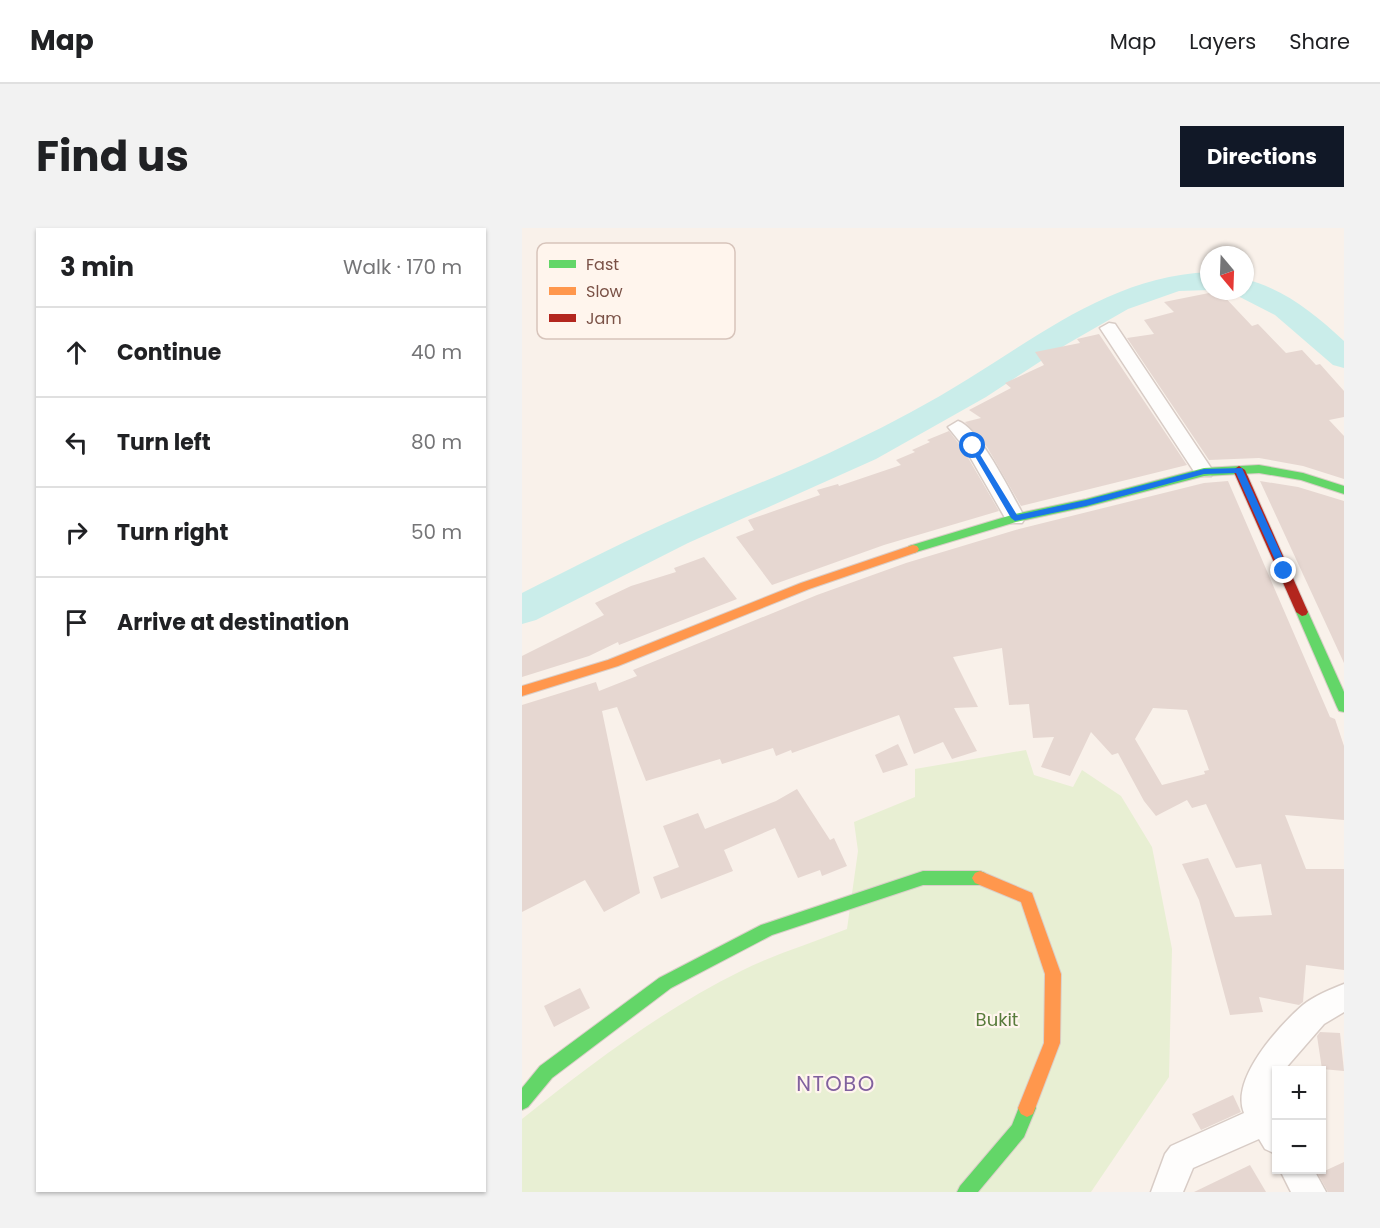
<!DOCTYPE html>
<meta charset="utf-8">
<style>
body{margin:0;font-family:Poppins,sans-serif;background:#f2f2f2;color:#202124}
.controls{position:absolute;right:18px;bottom:18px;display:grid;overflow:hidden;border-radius:0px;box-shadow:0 2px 4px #0004}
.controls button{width:54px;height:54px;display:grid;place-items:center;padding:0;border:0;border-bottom:2px solid #e0e0e0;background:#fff;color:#202124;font:30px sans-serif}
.compass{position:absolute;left:678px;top:18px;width:54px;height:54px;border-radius:50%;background:#fff;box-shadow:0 2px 4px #0004;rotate:161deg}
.stop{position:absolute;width:18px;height:18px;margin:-14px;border:4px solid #1a73e8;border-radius:50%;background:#fff}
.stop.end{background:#1a73e8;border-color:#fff;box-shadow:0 2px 6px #0008}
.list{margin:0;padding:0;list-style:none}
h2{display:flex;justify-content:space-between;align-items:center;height:78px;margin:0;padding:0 24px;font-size:26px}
h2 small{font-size:20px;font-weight:400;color:#757577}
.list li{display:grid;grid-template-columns:39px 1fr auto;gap:18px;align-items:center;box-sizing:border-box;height:90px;padding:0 24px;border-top:2px solid #e0e0e0}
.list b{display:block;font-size:22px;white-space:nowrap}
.list em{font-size:20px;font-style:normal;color:#757577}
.icon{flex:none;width:33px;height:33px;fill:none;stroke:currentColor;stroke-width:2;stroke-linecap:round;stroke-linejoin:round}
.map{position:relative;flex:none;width:822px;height:964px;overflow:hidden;border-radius:0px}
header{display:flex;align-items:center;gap:36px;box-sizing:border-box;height:84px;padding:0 30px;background:#fff;border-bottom:2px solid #e0e0e0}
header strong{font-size:28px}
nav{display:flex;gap:33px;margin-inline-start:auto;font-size:21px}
.intro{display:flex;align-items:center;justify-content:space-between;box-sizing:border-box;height:144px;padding:0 36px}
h1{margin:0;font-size:42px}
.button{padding:15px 27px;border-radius:0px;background:#111827;color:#fff;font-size:21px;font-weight:700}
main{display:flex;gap:36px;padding:0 36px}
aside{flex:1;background:#fff;border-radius:0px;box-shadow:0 2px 4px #0004}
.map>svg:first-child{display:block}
</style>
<header>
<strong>Map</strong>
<nav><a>Map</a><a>Layers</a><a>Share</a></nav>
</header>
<div class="intro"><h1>Find us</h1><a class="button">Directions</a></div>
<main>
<aside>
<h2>3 min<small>Walk · 170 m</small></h2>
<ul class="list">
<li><svg class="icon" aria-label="ahead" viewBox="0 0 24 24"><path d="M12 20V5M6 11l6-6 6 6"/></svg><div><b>Continue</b></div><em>40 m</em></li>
<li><svg class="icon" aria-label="left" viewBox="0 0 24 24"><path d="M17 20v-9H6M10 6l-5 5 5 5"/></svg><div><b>Turn left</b></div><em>80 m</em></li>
<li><svg class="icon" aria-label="right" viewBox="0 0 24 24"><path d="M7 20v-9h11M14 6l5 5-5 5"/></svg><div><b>Turn right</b></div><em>50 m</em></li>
<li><svg class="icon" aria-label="arrive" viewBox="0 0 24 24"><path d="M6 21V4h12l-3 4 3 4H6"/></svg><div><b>Arrive at destination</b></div></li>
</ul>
</aside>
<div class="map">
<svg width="822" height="964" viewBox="0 0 822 964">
<rect width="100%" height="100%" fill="#f9f1ea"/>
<path fill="#e8efd3" d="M504,522L512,547L551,559L560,542L599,568L630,619L650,721L647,849L569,964H0V891C69,836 140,782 219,743C253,726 290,715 325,701L336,623L332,594L393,569V541Z"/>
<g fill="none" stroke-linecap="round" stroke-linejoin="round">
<g fill="#caedea" fill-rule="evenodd">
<path d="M687,44V62L657,63L606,81L545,116L464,169L354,231L166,315L14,392L0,396V365C54,338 108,310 164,286C219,262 276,241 330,214C370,195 409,174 446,151C522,104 594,48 687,44Z"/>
<path d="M723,51C762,61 793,86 822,113V140L811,137L753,87L712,66L710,63H723Z"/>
</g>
</g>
<g fill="#e6d7d1" fill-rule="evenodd">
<polygon points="697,63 730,98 736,96 764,125 780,122 794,137 798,136 822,163 822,189 807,192 822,208 822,251 781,238 737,230 687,232 605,110 632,106 622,92 652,84 642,74"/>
<polygon points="577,106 665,237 499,278 465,219 443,194 459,190 447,182 489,160 483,155 522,137 513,124 558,115 555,111"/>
<polygon points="427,203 441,221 477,283 362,317 250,357 214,309 232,302 226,292 298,267 295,262 316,256 317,258 379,237 374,232 393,224 390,222 408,214 405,212"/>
<path d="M706,253L808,489L813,491L822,518V592L763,587L784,641H822V742L784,737L781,774L777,777L737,769L741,784L708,787L677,672L660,636L686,630L713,689L750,687L739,636L714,640L684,576L670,580L665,572L634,588L622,573L596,525L590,527L569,504L548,548L519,539L532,509L511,510L507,476L487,477L480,420L431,429L456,479L432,480L455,523L430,531L421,514L392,526L377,487L270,525L269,522L254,528L251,520L200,536L198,531L124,553L95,479L80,483L118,665L82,684L63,652L0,684V477L74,454L77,463L115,448L111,442L295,367L384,335L497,301L682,255ZM631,480L665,482L687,542L682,543L683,546L640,557L613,511Z"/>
<polygon points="738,253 776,259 822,273 822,435"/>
<polygon points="182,329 215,371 97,417 96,414 67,428 0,449 0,428 82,387 73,375 109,358 154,344 152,340"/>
<polygon points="376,516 386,537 361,545 353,527"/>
<polygon points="275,561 308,612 312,610 325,638 300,648 298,642 276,650 253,600 202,622 211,643 139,671 131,649 157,639 141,598 176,585 183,601 254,573"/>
<polygon points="58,760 68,780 32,799 22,778"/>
<polygon points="798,804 818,805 822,843 800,841 795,808"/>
<polygon points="711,867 719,884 679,902 670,886"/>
<polygon points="822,934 822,964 806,964 796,946"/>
<polygon points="728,937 744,964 672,964"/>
</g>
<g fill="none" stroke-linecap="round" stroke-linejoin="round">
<defs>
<g id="street">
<polygon points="587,95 593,96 689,240 692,244 689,248 675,248 578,100"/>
<path d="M436,193C457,199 491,269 503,290L500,295H486L443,220L426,199Z"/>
<path d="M822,756V784L802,796L762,842H754C754,855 747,870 754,882V926L743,921L737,911L671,940L661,964H629L643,926L649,918L722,885C708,851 757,798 781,777C792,768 809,761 822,756Z"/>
<polygon points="758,942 792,942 804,964 769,964"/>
</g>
<g id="fast">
<polygon points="737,237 781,245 822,258 822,266 779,252 737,245 682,248 564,279 494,294 391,325 385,321 387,318 493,286 564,271 682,240"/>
<polygon points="780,380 786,384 822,464 822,484 817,483 815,479 774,384"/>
<polygon points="401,643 458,643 463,645 466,650 463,655 458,657 401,657 250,707 149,760 30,850 6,879 0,882 0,860 18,838 137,750 239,697"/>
<polygon points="505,871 511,874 514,880 502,909 456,964 435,964 438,958 490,897 499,874"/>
</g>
<g id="slow">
<polygon points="391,317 395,318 397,321 395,324 287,361 96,438 0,468 0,458 86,432 279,355"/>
<polygon points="458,643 510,665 539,746 538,815 511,886 505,889 499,886 496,880 522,815 523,746 499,674 453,655 450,650 453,645"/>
</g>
<polygon id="jam" points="717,238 723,242 786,384 784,387 780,388 774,384 711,242"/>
</defs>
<use href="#street" stroke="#d8ccc6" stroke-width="3"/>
<use href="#fast" stroke="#dacec8" stroke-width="2"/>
<use href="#slow" stroke="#dacec8" stroke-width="2"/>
<use href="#jam" stroke="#dacec8" stroke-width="2"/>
<use href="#street" fill="#fefdfc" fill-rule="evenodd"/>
<use href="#fast" fill="#63d668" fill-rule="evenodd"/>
<use href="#slow" fill="#ff974d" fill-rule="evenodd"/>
<use href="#jam" fill="#b3261e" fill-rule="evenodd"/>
</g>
<polygon fill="#1a73e8" points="451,215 495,287 564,272 682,241 720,240 767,343 762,346 758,343 714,245 682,246 564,278 493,293 489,290 447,218"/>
<g text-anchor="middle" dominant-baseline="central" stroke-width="4.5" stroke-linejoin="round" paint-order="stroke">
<g font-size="18" fill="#587b3b" stroke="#fff5ed">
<text x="475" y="791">Bukit</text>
</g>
<g font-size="21" letter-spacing="1.5" fill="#80619e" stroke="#fff5ed">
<text x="314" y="855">NTOBO</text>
</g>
</g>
<rect x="15" y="15" width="198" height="96" rx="9" fill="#fff5ed" stroke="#d7c4bb" stroke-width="1.5"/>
<rect x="27" y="32" width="27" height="8" fill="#63d668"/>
<rect x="27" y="59" width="27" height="8" fill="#ff974d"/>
<rect x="27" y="86" width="27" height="8" fill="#b3261e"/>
<g font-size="16" fill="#7a5146">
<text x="64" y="42">Fast</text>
<text x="64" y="69">Slow</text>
<text x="64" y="96">Jam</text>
</g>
</svg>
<div class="controls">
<button>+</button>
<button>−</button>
</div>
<svg class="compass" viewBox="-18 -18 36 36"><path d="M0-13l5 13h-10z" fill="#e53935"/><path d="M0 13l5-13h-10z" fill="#757577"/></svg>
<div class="stop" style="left:451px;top:218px"></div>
<div class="stop end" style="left:762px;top:343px"></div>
</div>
</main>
